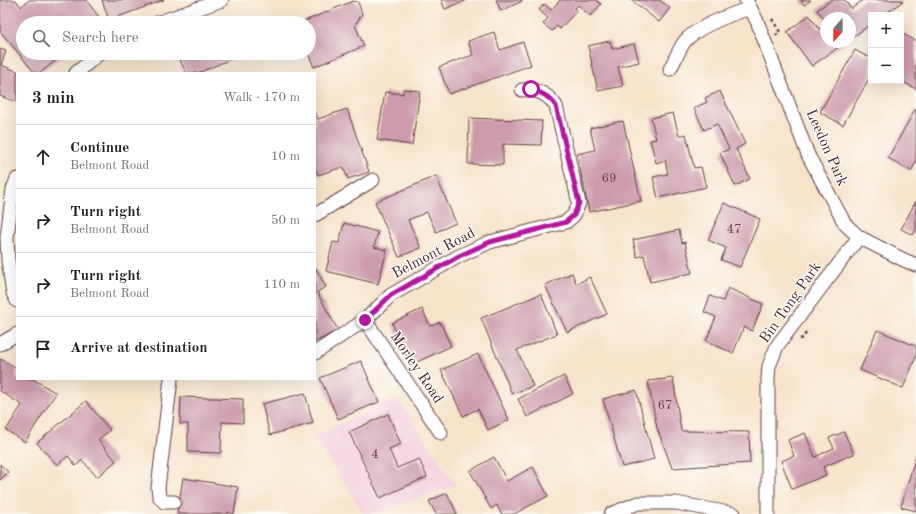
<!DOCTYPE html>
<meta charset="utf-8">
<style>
body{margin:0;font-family:"Old Standard TT",serif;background:#f6f6f6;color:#222}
.controls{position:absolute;right:12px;top:12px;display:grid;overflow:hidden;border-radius:0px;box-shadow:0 4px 16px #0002}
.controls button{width:36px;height:36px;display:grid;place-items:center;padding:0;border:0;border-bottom:1px solid #e0e0e0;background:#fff;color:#222;font:20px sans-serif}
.compass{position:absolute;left:820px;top:12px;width:36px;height:36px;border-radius:50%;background:#fff;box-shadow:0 4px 16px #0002;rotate:201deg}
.stop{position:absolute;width:12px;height:12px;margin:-9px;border:3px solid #b5179e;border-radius:50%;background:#fff}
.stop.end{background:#b5179e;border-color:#fff;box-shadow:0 1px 4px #0008}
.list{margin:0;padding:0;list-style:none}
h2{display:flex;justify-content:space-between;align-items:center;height:52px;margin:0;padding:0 16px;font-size:17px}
h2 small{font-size:13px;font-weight:400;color:#767676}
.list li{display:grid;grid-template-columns:26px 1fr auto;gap:12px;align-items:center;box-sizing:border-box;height:64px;padding:0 16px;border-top:1px solid #e0e0e0}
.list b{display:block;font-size:15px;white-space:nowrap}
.list p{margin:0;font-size:13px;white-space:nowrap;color:#767676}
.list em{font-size:13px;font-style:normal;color:#767676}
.icon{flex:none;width:22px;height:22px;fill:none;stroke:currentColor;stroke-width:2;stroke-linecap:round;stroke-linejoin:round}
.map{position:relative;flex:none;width:916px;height:514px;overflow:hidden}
.search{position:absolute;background:#fff;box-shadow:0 4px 16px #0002;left:16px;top:16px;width:300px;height:44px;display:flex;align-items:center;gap:10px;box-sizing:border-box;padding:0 14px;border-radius:22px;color:#767676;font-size:15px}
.panel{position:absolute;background:#fff;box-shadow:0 4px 16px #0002;left:16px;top:72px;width:300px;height:308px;border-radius:0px}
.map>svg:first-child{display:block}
</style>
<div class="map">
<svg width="916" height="514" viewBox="0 0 916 514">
<rect width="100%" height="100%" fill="#fdfcf7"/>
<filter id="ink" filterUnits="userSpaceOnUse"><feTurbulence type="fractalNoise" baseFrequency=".025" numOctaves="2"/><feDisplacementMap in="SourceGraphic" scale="8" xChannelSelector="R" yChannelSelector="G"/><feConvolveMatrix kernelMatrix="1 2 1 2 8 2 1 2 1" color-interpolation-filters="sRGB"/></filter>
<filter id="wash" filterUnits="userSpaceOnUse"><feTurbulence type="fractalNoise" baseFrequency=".012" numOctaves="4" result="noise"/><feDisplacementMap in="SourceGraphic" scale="16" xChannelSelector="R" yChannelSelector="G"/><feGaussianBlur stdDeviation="0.9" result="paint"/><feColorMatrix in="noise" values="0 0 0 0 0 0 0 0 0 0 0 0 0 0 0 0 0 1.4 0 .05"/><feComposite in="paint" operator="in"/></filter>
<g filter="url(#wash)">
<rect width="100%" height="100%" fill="#f6e4cb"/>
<polygon fill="#f4cfdd" points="397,398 455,485 373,514 364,514 314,436"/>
<g id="blocks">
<g fill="#cc9bac">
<polygon points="0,0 16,0 21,7 29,0 86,0 103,22 101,23 23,23 23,53 65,53 40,73 35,73 0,31"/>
<polygon points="102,0 164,0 109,20"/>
<polygon points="441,0 467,0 445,9"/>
<polygon points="496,0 522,0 522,1 501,11"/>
<polygon points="560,0 596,0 601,4 590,16 578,5 575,8 577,10 560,29 557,26 552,31 543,24 548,18 539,10 544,4 551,10"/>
<polygon points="631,0 660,0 670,8 659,22"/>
<polygon points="801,0 811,0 804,5"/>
<polygon points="831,0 845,0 851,9 863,0 902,0 903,1 884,15 871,15 871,24 850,39 850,18 826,18 826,21 817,10"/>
<polygon points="353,1 358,2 362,14 355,25 364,46 314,67 308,53 299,57 297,53 309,53 309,23 300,23"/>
<polygon points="809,15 819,29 826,24 826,42 846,42 812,66 787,32"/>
<polygon points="494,32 500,50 523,42 531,65 449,94 439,67 473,55 468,41"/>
<polygon points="902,33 916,41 916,89 901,81 901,35"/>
<polygon points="610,41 612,49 634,44 639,62 618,67 623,86 598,91 588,46"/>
<polygon points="0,49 6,51 1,65 22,73 17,73 17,102 0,96"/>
<polygon points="855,50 868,57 871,51 871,75 843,125 820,112"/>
<polygon points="180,53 245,53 198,73 186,73 180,60 182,59"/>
<polygon points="403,89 420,91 412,145 377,140 385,92 403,94"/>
<polygon points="720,91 745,144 736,149 750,179 735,186 720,153 729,149 717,124 704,130 694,108 707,102 705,98"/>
<polygon points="916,108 916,162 911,171 888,158"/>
<polygon points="347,109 369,172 348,179 343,167 318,175 315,167 315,113 318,119"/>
<polygon points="673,113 679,136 686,134 694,168 701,167 706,187 658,198 653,177 668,174 665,160 656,163 650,140 656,139 651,118"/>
<polygon points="469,118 542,121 541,145 503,144 503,165 468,164"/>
<polygon points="623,121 641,201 589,212 577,154 595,150 590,128"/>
<polygon points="436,176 456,223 436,232 427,212 408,220 421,248 399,257 375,202"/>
<polygon points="916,201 916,230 913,235 901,229"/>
<polygon points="724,203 760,219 740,267 721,260 726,248 708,240"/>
<polygon points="344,223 378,232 374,247 387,250 378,284 326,271 333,242 339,243"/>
<polygon points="679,230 682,243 685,242 692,273 650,282 644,255 637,257 633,240"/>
<polygon points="315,267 326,287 317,292 338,330 315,342"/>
<polygon points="572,273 576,284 590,277 607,314 567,332 545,285"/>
<polygon points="728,288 763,304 752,331 744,327 733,353 706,341 716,317 704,312 710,296 723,301"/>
<polygon points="541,294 557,334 517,350 533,386 512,394 481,318"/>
<polygon points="422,309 430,326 440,322 451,346 411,365 392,323"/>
<polygon points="877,330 916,346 916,357 903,388 860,370"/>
<polygon points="478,354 509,420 488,430 478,409 463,416 441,370"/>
<polygon points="1,359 17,369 17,379 33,379 56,393 25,442 6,430 22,405 0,391 0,360"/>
<polygon points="361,361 379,402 338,419 320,378"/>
<polygon points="564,376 573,394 527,417 518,399"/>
<polygon points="673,378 681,431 749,432 750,463 672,468 657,428 648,381"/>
<polygon points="636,390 654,459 622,467 603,399"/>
<polygon points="305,393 313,423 270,435 262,404"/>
<polygon points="181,397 243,399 243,423 222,422 221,453 188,452 188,424 180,424"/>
<polygon points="86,401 110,430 98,440 116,461 97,477 82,460 76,466 68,456 57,465 37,443"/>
<polygon points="388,414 401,444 389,449 397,468 419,459 427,477 380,498 349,432"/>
<polygon points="844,432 854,454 823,467 826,475 792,489 781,461 794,456 788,440 805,433 815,457 834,448 829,438"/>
<polygon points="916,455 916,511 901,507"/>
<polygon points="494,457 507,481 533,467 548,496 514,514 501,514 497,505 491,509 470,471"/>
<polygon points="0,464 8,472 0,480"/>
<polygon points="183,478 238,487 234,514 228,512 228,514 177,514"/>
<polygon points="447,493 457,514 436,514 429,501"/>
</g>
</g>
</g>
<g filter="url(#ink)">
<use href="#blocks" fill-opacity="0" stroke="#643d43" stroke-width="1"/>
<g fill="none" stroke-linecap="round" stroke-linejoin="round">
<defs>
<g id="minor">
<polyline points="746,0 757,21 808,155 845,224 859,237 904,260 916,265"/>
<polyline points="157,23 222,0"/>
<path d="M670,69C675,60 679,49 685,41C697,27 732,14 750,8"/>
<polyline points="76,73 100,53"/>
<polyline points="17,179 13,189 7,237 8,260 13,293 17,301"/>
<polyline points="315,215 373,180"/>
<polyline points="365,320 441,433"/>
<polyline points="0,344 17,334"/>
<path d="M315,353L365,320L391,295L459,256L490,242L566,222L574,215L579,203L556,106C548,94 536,89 522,90"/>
<polyline points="171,379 158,488 159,496 164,502 174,502"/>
<polyline points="611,514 638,503 676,503 734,514"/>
<polyline points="768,514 768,378 769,366 777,346 859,237"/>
</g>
</defs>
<use href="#minor" stroke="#643d43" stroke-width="15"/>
<g stroke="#643d43" stroke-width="2.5" stroke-dasharray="3 3" stroke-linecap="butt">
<polyline points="772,19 780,32 775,36"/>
<polyline points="800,339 803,338 807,331"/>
</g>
<use href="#minor" stroke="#fff" stroke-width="13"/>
</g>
</g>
<g fill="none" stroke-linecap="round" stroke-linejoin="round" filter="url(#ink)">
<path stroke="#b5179e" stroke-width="5" d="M365,320L391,295L459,256L490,242L566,222L574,215L579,203L556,106C549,96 542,93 531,89"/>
</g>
<g text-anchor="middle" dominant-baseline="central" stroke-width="3" stroke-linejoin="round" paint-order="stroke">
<g font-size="13" fill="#6a3e4b">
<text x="609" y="178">69</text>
<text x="734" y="229">47</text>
<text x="665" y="405">67</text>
<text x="375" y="454">4</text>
</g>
<g font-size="15" fill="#4a1f2b" stroke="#fdfcf7">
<text transform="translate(826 148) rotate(66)">Leedon Park</text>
<text transform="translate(434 254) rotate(-28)">Belmont Road</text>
<text transform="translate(791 303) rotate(-55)">Bin Tong Park</text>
<text transform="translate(416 368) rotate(56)">Morley Road</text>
</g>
</g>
</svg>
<div class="controls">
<button>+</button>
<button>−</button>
</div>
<svg class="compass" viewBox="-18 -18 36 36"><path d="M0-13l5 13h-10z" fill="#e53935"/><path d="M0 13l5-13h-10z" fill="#767676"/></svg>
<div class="stop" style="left:531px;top:89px"></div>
<div class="stop end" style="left:365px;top:320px"></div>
<div class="search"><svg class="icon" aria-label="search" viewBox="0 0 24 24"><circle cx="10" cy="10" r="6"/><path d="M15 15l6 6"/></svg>Search here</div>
<section class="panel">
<h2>3 min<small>Walk · 170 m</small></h2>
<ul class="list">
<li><svg class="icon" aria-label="ahead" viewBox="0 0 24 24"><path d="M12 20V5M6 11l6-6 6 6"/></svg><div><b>Continue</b><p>Belmont Road</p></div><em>10 m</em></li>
<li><svg class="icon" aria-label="right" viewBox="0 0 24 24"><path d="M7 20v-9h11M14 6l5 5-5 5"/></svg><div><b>Turn right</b><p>Belmont Road</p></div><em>50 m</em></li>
<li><svg class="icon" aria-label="right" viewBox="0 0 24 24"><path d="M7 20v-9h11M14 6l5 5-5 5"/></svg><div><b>Turn right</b><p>Belmont Road</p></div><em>110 m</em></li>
<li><svg class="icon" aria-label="arrive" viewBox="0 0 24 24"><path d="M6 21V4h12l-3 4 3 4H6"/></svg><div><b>Arrive at destination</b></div></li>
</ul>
</section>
</div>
